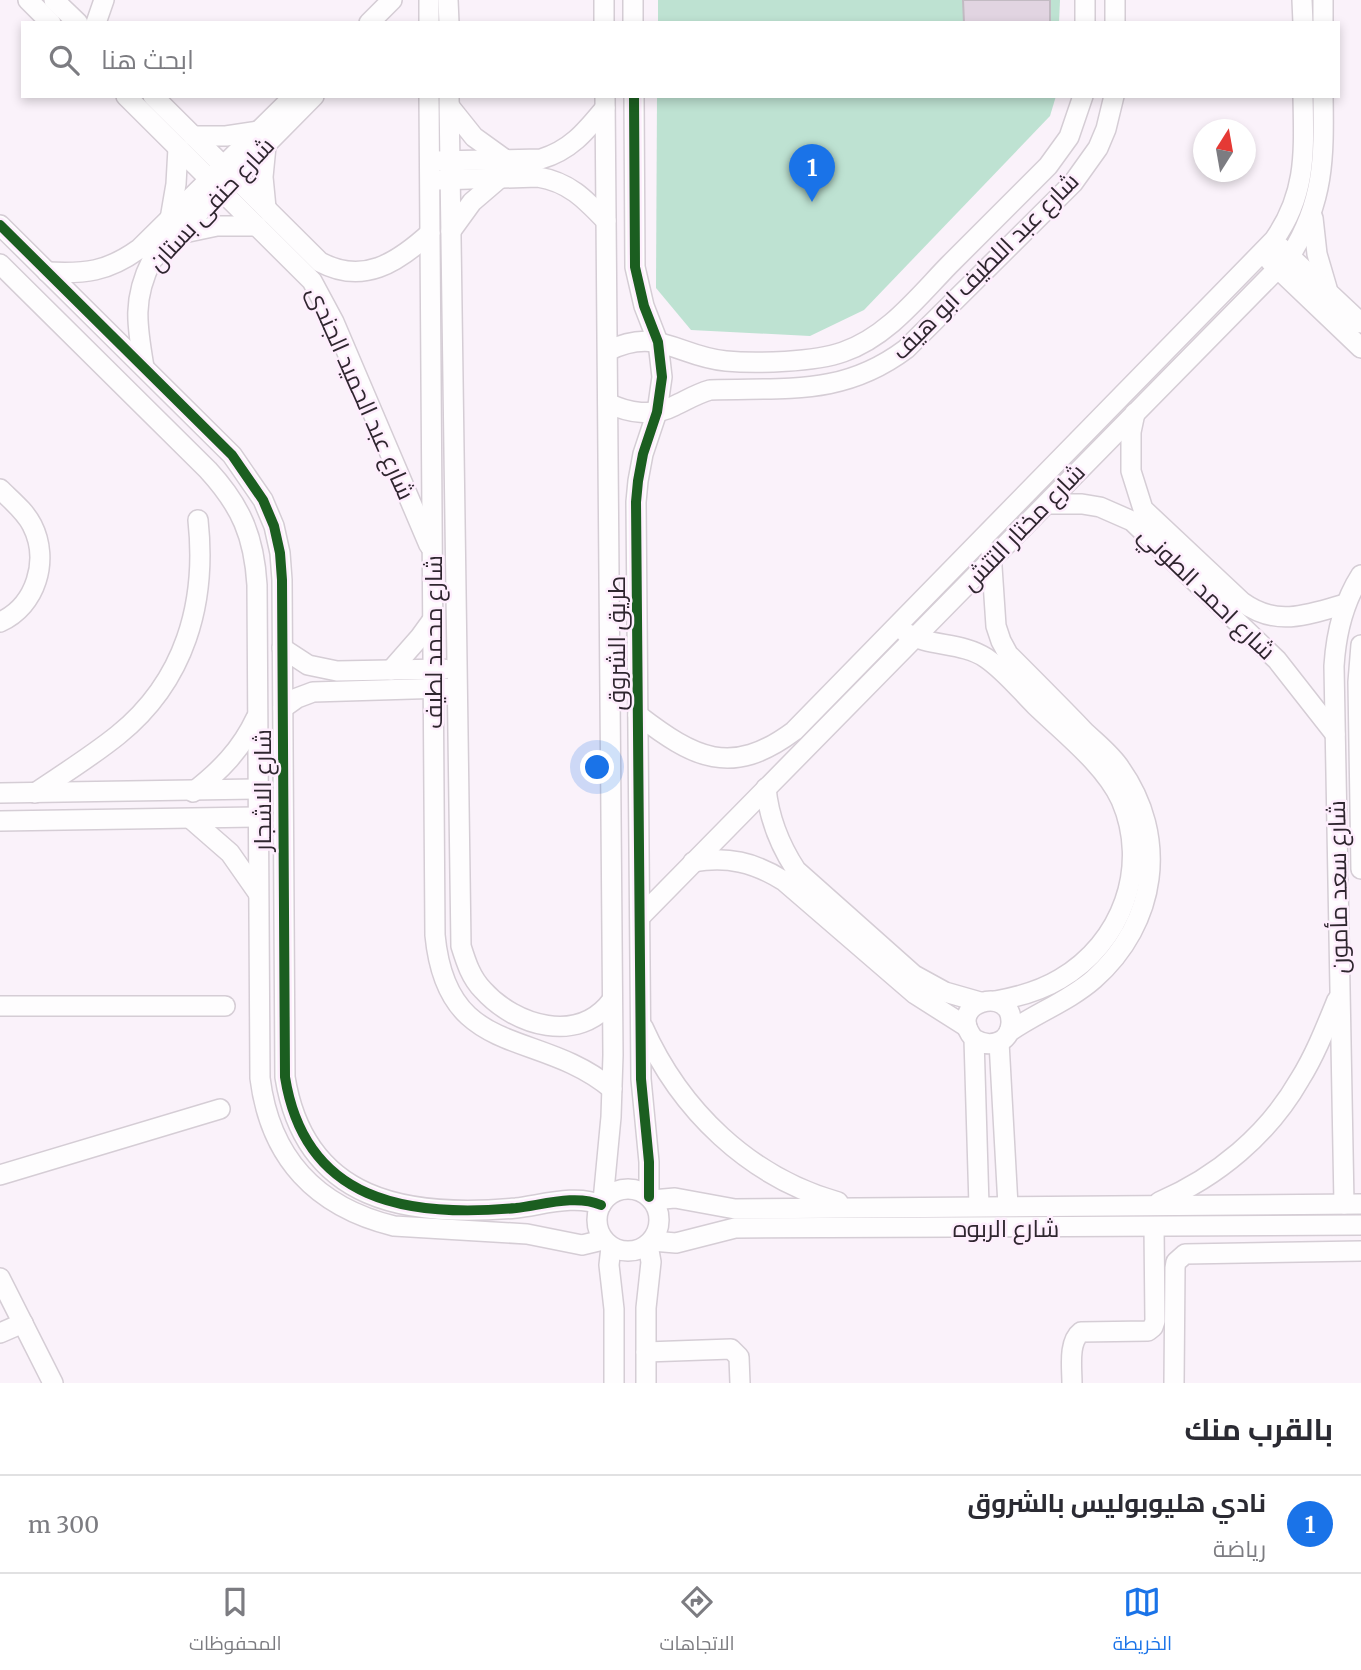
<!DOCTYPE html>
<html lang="ar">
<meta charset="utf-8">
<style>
body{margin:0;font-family:Merriweather,Cairo,serif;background:#f2f2f3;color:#2b2b33;direction:rtl}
.compass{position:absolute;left:1193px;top:119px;width:63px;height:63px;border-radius:50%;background:#fff;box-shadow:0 4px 10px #0003;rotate:11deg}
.you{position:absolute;left:598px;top:768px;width:24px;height:24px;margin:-18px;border:5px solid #fff;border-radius:50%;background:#1a73e8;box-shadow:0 0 0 10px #1a73e833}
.badge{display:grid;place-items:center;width:46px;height:46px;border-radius:50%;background:#1a73e8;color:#fff;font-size:23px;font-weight:700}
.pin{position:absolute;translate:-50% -58px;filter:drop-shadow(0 2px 4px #0008)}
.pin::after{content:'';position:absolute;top:37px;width:24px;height:21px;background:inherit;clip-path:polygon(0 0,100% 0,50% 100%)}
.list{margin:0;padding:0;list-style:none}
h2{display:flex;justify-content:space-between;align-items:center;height:91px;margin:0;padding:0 28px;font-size:30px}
h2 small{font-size:23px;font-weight:400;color:#7c7c81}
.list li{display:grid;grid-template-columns:46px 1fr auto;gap:21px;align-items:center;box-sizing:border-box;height:98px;padding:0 28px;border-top:2px solid #e1e1e2}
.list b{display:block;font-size:26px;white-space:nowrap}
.list p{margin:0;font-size:23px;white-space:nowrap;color:#7c7c81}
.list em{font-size:23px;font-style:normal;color:#7c7c81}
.icon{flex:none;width:38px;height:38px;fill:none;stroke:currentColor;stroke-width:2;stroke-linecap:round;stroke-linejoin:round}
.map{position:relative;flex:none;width:1361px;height:1383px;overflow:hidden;direction:ltr}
.search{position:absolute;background:#fff;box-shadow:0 4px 10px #0003;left:21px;right:21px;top:21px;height:77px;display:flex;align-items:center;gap:18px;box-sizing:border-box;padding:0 24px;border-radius:0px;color:#7c7c81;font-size:26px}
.sheet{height:189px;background:#fff}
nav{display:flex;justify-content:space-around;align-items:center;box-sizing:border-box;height:98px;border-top:2px solid #e1e1e2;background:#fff;font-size:19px;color:#7c7c81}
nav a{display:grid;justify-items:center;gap:4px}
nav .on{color:#1a73e8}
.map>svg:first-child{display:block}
</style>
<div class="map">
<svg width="1361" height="1383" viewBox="0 0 1361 1383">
<rect width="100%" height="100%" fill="#faf2fa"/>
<g fill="#bee2d2">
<polygon points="658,0 1060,0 1059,23 658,23"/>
<polygon points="657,96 1056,96 1050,116 864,310 810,336 691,330 656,288"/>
</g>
<polygon fill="#e1d4e1" stroke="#c2bac2" stroke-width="2" points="963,0 1050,0 1050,23 964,23"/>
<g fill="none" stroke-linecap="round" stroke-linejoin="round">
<defs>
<g id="minor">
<polyline points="28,0 51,23"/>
<polyline points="54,0 78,23"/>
<polyline points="429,0 429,23"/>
<polyline points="448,0 449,23"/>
<polyline points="604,0 604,23"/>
<polyline points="633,0 633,23"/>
<polyline points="1085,0 1085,23"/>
<polyline points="1115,0 1115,23"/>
<polyline points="1302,0 1303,23"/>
<polyline points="1323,0 1323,23"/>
<polyline points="96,23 104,0"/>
<polyline points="369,23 392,0"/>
<polyline points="126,96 312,281 334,322 429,545"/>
<path d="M153,96L320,262C363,285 397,263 430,233"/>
<path d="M429,96L435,935C447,1061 538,1027 612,1089"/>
<path d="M449,96L461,946C466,962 471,978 483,990C515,1026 579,1045 612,1000"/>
<polyline points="634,96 635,267 644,306 658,342 662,377 657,412 643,454 638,481 636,502 641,1079 649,1162 649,1197"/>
<polyline points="450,107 474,137 506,160"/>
<polyline points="193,136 226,136 259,131"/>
<polyline points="266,146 263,177 266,208"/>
<path d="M437,161L541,159C571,150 586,131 605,108"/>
<path d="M438,180L538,177C569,182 585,199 606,221"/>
<polyline points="1313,218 1317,254 1327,288"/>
<polyline points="170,219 176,184 178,148"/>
<path d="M0,225L232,455L263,500L274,526L280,553L282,580L285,1077C305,1202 408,1218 516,1208C542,1205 576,1194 601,1205"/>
<polyline points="451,231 472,202 500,178"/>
<polyline points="179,234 217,226 257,226"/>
<polyline points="1280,247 1361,323"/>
<polyline points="1270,261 1361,348"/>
<path d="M0,264L208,470C241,506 254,536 257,585L260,1078C270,1158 316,1207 394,1226L527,1234L582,1245L603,1240"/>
<path d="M47,272C85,274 107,272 139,249L294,96"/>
<path d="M608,351C658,326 679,357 726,361C756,364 815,362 843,352C887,337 918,297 949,265C982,232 1015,199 1048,166L1069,137L1083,96"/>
<path d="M144,367C137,326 132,299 152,260L314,96"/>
<path d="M608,403C628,413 653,417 674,406C687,400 696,394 710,390C785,387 842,397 906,349L1073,183L1098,148L1106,129L1114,96"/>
<path d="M1135,413L1131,432V471L1143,509L1242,602C1278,628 1307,614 1346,604"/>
<path d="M0,489C11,500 25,511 32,525C50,560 36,606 0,622"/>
<polyline points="1047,504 1082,504 1100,507 1132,521 1277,660 1335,734"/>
<path d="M991,552L996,626L1001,641L1008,654C1033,679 1058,704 1083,730C1095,742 1111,754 1120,768C1169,837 1157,923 1094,979C1069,1001 1036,1013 1009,1032"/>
<path d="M906,633C930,647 962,642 986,658C1005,671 1020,690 1036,706C1064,733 1105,765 1121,800C1150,867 1122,943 1060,979C1040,991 1018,997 995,1001"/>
<polyline points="1361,645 1358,682 1361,869"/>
<polyline points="282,648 308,665 337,671 444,669"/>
<polyline points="391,670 420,637 433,619"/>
<polyline points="283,708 297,698 313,692 445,688"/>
<path d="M638,715C694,758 731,778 794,731L1274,240C1307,193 1304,152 1303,96"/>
<path d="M766,788C769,819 779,844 796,870L914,975L945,992L980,1002"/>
<path d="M193,792C220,771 241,750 256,718"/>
<polyline points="0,793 258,789"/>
<path d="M35,793C63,774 92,756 118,735C185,681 207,603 198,520"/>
<polyline points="191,819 230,853 258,893"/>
<polyline points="0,821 258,817"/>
<path d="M693,862C727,856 754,862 784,881L915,994L967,1027"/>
<path d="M640,917L1290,256C1324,202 1324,158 1323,96"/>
<polyline points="0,1006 225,1006"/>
<path d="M643,1027C680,1110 749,1177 838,1202"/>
<path d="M974,1039C989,1048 1010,1044 1011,1023C1013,984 943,1002 974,1039L979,1206"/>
<polyline points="999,1042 1008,1206"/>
<polyline points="0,1175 220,1109"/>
<circle cx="628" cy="1220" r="31"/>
<polyline points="652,1200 675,1198 735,1209 1361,1204"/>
<polyline points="603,1201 611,1117 613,1055 605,96"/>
<path d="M1159,1202C1217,1177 1268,1135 1300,1079C1315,1055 1326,1027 1337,1000"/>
<path d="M1344,1204L1334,666C1336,634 1343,603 1361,575"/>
<polyline points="652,1241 676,1243 735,1228 1361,1225"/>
<polyline points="611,1247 609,1265 614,1309 614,1383"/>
<polyline points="0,1278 53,1383"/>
<polyline points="0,1333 23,1323"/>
<polyline points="646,1352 731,1349 739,1357 740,1383"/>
<polyline points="646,1383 646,1308 651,1262 648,1245"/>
<path d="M1072,1383C1072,1368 1068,1342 1081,1332L1148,1331L1153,1327L1155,1321L1154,1227"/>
<polyline points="1174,1383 1175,1268 1176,1262 1185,1254 1361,1251"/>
</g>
</defs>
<use href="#minor" stroke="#d5cdd5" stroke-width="22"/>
<use href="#minor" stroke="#fefdfe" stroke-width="19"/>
<defs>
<g id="cycleway">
<polyline points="634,96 635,267 644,306 658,342 662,377 657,412 643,454 638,481 636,502 641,1079 649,1162 649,1197"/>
<path d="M0,225L232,455L263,500L274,526L280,553L282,580L285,1077C305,1202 408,1218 516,1208C542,1205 576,1194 601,1205"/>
</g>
</defs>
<use href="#cycleway" stroke="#feeefd" stroke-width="15"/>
<use href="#cycleway" stroke="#1b5e20" stroke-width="10"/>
</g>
<g text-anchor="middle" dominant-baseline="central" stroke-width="5" stroke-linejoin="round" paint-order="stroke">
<g font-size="24" fill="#2f262f" stroke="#feeefd">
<text transform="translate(211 204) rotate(-47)">شارع حنفى بستان</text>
<text transform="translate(985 266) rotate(-45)">شارع عبد اللطيف ابو هيف</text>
<text transform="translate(361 393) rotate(66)">شارع عبد الحميد الجندى</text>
<text transform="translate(1023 527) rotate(-46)">شارع مختار التتش</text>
<text transform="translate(1207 593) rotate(44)">شارع احمد الطوني</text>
<text transform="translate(433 642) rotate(-90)">شارع محمد لطيف</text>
<text transform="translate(616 643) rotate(-90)">طريق الشروق</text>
<text transform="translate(262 790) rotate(-90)">شارع الاشجار</text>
<text transform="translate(1338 887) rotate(-91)">شارع سعد مأمون</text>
<text x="1006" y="1228">شارع الربوه</text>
</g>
</g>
</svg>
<svg class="compass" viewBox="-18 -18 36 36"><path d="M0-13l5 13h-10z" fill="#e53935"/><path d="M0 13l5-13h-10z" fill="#7c7c81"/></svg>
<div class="you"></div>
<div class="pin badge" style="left:812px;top:202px">1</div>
<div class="search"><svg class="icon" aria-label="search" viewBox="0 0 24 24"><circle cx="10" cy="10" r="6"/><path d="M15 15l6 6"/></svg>ابحث هنا</div>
</div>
<section class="sheet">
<h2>بالقرب منك<small></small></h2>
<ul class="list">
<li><span class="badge">1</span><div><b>نادي هليوبوليس بالشروق</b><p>رياضة</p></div><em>300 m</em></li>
</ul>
</section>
<nav>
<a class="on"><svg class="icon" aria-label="map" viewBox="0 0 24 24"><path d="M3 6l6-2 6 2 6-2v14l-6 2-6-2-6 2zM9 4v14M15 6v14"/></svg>الخريطة</a>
<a><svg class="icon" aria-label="directions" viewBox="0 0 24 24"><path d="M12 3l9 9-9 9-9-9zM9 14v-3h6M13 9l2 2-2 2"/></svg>الاتجاهات</a>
<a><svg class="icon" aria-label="saved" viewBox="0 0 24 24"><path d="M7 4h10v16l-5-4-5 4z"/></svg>المحفوظات</a>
</nav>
